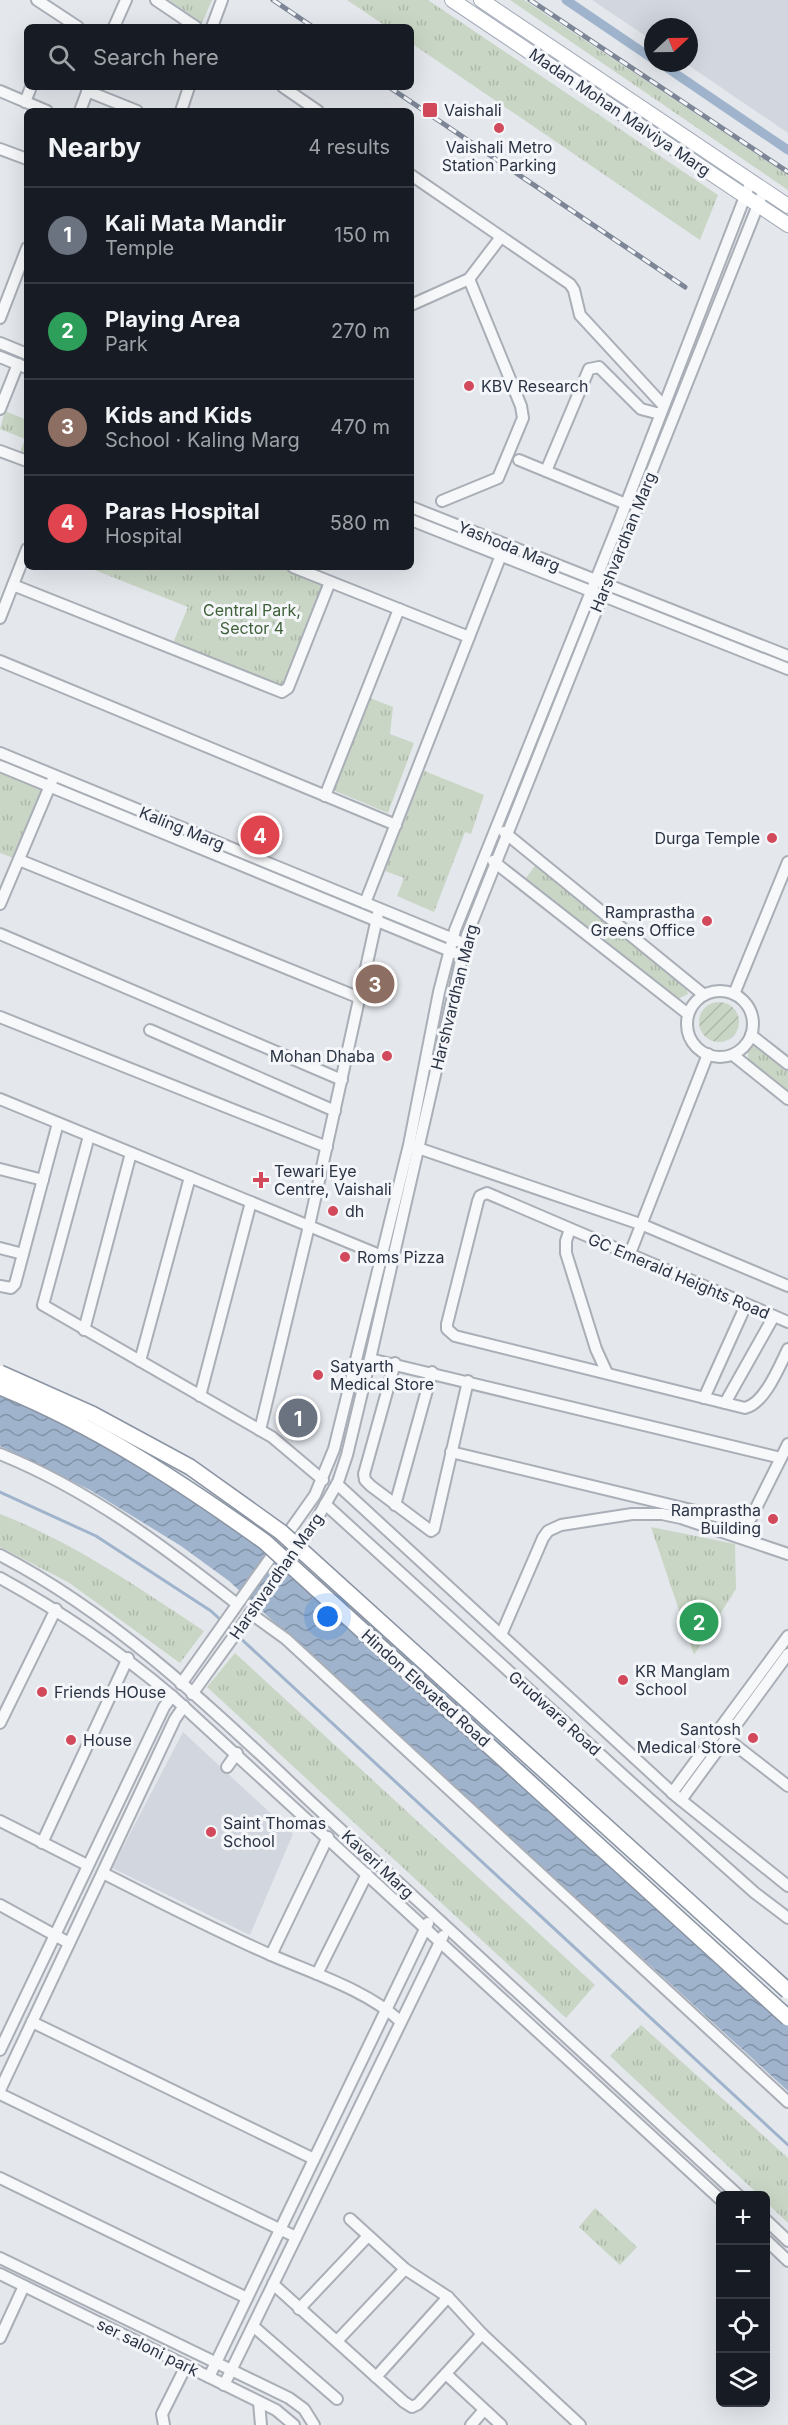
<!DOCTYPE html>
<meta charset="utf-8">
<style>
body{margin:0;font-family:Inter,sans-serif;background:#20242c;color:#f1f3f6}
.controls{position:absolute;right:18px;bottom:18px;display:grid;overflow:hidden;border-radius:9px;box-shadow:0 6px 24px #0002}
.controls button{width:54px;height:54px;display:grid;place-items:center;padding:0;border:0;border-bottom:2px solid #363941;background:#171b24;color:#f1f3f6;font:30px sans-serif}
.compass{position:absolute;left:644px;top:18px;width:54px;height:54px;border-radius:50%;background:#171b24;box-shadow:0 6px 24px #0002;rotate:68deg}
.you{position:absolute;left:328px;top:1617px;width:21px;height:21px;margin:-15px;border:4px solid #fff;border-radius:50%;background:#1a73e8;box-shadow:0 0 0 9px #1a73e833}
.badge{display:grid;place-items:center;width:39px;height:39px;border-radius:50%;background:#d93025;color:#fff;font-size:20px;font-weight:700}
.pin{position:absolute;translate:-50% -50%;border:3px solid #fff;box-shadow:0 2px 6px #0006}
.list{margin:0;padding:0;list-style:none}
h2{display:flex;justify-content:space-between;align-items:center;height:78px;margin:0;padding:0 24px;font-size:26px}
h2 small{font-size:20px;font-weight:400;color:#9ea1a6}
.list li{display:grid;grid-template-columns:39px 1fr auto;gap:18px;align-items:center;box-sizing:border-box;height:96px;padding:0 24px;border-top:2px solid #363941}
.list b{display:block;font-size:22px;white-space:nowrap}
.list p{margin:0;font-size:20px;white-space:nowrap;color:#9ea1a6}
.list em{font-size:20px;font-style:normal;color:#9ea1a6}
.icon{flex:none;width:33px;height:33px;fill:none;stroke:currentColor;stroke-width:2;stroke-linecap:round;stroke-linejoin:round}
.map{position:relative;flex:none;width:788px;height:2425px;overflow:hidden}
.search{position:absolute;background:#171b24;box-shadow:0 6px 24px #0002;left:24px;top:24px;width:390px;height:66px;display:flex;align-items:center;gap:15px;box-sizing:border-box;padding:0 21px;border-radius:9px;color:#9ea1a6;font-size:22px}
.panel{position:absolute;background:#171b24;box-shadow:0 6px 24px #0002;left:24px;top:108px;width:390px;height:462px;border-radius:9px}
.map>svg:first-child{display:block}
</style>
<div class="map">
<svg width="788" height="2425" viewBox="0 0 788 2425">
<defs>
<pattern id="park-tufts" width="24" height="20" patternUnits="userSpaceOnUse" patternTransform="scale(1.5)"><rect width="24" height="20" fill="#c9d6c5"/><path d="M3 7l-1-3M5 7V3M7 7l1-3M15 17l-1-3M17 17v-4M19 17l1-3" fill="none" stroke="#adb8ab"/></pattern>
<pattern id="garden-furrows" width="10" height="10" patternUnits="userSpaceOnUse" patternTransform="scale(1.5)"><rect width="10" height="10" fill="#c9d6c5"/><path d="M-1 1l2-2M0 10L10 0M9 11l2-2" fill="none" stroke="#adb8ab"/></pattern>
<pattern id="water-waves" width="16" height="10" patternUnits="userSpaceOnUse" patternTransform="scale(1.5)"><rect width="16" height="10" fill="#9fb4cc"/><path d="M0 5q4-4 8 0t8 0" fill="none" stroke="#8293a7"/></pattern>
</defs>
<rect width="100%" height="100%" fill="#e4e7ec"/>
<g fill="#d2d6de">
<polygon points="592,0 788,0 788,133 685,63 689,63 689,27 653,27 653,41"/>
<polygon points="183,1732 293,1834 250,1935 112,1868"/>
</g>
<g fill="url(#park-tufts)">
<polygon points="169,0 212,0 202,23"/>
<polygon points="347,0 428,0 718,195 700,240 411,43 411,27 387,27"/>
<polygon points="510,0 524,0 788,175 788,190"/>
<polygon points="5,411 27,420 27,458 19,455 25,439 0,429"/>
<polygon points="87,567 283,567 323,583 282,689 173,643 188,607"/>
<polygon points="365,696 393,707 390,734 414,743 388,813 328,788"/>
<polygon points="0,766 49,786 19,860 0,853"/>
<polygon points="422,770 484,795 471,834 465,832 434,912 397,896 404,878 385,871"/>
<polygon points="537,863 685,985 688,994 678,999 675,997 526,878"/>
<polygon points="757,1044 788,1069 788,1091 748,1059 748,1050"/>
<path d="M0,1514C73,1542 139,1588 204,1631L180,1663L68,1582L0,1547Z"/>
<polygon points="651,1527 735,1544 736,1589 694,1655"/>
<polygon points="235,1653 595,1985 566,2018 207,1687"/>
<polygon points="641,2025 788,2158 788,2223 766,2202 766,2196 759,2195 610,2056"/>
<polygon points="595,2208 637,2247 620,2265 579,2227"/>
</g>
<circle fill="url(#garden-furrows)" cx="719" cy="1022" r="20"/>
<polygon fill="url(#water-waves)" points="0,1386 79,1419 250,1519 378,1630 788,2009 788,2091 229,1581 181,1546 90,1490 0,1446"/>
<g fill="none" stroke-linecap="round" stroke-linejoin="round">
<polyline stroke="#9fb4cc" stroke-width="3" points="0,1492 96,1536 211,1611 788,2145"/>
<g stroke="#9fb4cc" stroke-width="9">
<polyline points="566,0 653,59"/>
<polyline points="660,63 788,150"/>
</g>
<defs>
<g id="minor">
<polyline points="37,0 78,27"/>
<polyline points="156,0 196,27"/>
<polyline points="114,27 126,0"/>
<polyline points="212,27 222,0"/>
<polyline points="283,87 318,111"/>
<polyline points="0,91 47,111"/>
<polyline points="87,91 137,111"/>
<polyline points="25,102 31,87"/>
<polyline points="80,111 89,87"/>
<polyline points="181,111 189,87"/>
<polyline points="0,149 27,159"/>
<polyline points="411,175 570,284 574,290 580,315 663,405"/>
<polyline points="411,305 469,279 501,237"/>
<polyline points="0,318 27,248"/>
<polyline points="0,343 27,354"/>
<polyline points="0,357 27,368"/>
<polyline points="0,409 18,364"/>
<polyline points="0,451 27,461"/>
<polyline points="519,460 626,504"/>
<polyline points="546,471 589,369 599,367 641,409 660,414"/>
<polyline points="442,501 498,478 523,418 521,406 469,279"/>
<polyline points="411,507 788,656"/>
<polyline points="411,520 788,669"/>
<polyline points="293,567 469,637"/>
<polyline points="13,585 282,692 288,688 330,582"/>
<polyline points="0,618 27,549"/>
<polyline points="0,661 396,825"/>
<polyline points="0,753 458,941"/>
<polyline points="0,766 455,953"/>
<polyline points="325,796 399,609"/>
<polyline points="504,832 704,995"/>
<polyline points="19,860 360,998"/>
<polyline points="493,861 688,1014"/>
<polyline points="365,903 503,550"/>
<polyline points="0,904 52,781"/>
<polyline points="0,934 342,1080"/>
<circle cx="720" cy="1024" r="33"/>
<polyline points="734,994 788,862"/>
<polyline points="0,1017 327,1147"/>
<polyline points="150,1030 335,1111"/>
<polyline points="751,1035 788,1064"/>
<polyline points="733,1055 788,1099"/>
<polyline points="0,1099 382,1256"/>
<polyline points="89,1136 43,1305 272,1437 323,1480"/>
<polyline points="412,1146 643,1225 788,1286"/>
<polyline points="0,1169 43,1180"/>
<polyline points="570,1229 566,1241 566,1253 596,1349 607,1373"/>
<polyline points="0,1248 23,1254"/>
<polyline points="629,1256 708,1054"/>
<polyline points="0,1286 11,1288 15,1284 58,1123"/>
<path d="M788,1322L487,1193L480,1196L478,1201L447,1324V1329L455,1336L745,1408C765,1403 779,1367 788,1349"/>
<polyline points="84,1330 131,1153"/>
<polyline points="370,1359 781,1458"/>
<polyline points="140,1361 190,1177"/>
<polyline points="395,1363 364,1474 365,1480 371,1486 431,1531 434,1529 468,1381"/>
<polyline points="200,1396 251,1202"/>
<polyline points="704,1398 746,1305"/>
<polyline points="725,1403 774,1316"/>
<polyline points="260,1430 309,1226 379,909"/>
<polyline points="451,1452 745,1523 751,1518 788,1444"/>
<path d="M0,1454C89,1490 162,1545 237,1604"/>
<polyline points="337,1484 676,1796 788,1886"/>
<polyline points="325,1504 625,1777 755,1893 788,1918"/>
<polyline points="395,1505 432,1372"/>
<path d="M0,1555C129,1622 234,1731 340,1829C473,1951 606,2073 739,2196"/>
<path d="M0,1578C64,1613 116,1649 172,1696L720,2199"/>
<polyline points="250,1613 286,1639 788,2102"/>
<polyline points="501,1635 543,1538 548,1531 561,1525 632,1514 662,1514 681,1518 788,1554"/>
<polyline points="181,1684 315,1495 334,1449 409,1145 439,992 455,930 619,522 751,181"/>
<polyline points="192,1694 310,1531 338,1482 347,1455 370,1359 467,935 764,190"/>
<polyline points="0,1723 56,1609"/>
<polyline points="726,1738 788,1786"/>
<polyline points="227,1767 237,1753"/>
<polyline points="672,1793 788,1636"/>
<polyline points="681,1800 788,1654"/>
<polyline points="0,1821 87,1865"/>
<polyline points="42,1843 128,1658"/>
<path d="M103,1873C158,1901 214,1930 271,1955C312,1973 367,1990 400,2021"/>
<polyline points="0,1905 69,1943"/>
<polyline points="271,1955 328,1837"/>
<polyline points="317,1974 367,1874"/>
<polyline points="32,2022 314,2159"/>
<polyline points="0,2050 164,1707 172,1696"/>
<polyline points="0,2090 175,1719 184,1706"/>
<polyline points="0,2094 296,2237"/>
<polyline points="0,2178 247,2298"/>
<polyline points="350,2219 405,2269 448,2297 482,2334 580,2425"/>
<polyline points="766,2220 788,2241"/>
<polyline points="766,2240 788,2261"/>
<polyline points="0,2258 289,2398 304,2409 314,2425"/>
<polyline points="0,2274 276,2410 294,2425"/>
<polyline points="273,2284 404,2402 412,2407 418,2404 482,2334"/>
<polyline points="299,2309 368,2236"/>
<polyline points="253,2326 337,2399"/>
<polyline points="0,2338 24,2286"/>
<polyline points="337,2341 405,2269"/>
<polyline points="446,2374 501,2425"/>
<polyline points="209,2377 428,1923"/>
<polyline points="376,2377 448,2297"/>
<polyline points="224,2385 443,1936"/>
<polyline points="259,2402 261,2425"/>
<polyline points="164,2425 162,2414 186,2366"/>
<polyline points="471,2425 484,2410"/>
</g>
<g id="major">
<polyline points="452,0 788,225"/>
<polyline points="481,0 788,206"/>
</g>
</defs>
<use href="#minor" stroke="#a9aeb7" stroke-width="14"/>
<use href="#major" stroke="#a3abb8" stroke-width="16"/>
<use href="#minor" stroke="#f7f8fa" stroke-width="10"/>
<use href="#major" stroke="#fff" stroke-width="14"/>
<defs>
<g id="rail">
<polyline points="273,0 313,27"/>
<polyline points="530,0 788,172"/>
<polyline points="389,87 685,287"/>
</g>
</defs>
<use href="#rail" stroke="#7d8696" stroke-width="5"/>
<use href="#rail" stroke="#f4f6f9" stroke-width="3" stroke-dasharray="9" stroke-linecap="butt"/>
<defs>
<g id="highway-bridge">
<polyline points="0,1373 92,1414 190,1467 281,1532 788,1991"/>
<path d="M0,1387C96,1426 181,1482 265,1542L788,2018"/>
</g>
</defs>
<use href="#highway-bridge" stroke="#8b94a3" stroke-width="18" stroke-linecap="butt"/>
<use href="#highway-bridge" stroke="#fff" stroke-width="15"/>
</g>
<g fill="#d1495b" stroke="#f4f6f9" stroke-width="2">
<rect x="422" y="102" width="16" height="16" rx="3"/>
<circle cx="499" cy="128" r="6"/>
<circle cx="469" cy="386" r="6"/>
<circle cx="772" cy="838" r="6"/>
<circle cx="707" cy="921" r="6"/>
<circle cx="387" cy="1056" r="6"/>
<path d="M258 1171h6v6h6v6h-6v6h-6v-6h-6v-6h6z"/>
<circle cx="333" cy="1211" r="6"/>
<circle cx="345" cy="1257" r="6"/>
<circle cx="318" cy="1375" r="6"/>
<circle cx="773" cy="1519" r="6"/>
<circle cx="623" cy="1680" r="6"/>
<circle cx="42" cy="1692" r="6"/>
<circle cx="753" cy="1738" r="6"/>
<circle cx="71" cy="1740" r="6"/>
<circle cx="211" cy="1832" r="6"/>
</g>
<g text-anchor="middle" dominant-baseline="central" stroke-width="6" stroke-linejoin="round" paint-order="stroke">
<g font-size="16" fill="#2b3445" stroke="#f4f6f9" text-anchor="start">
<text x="444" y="110">Vaishali</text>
<text x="499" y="147" text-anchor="middle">Vaishali Metro<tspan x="499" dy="18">Station Parking</tspan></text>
<text x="481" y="386">KBV Research</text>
<text x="760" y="838" text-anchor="end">Durga Temple</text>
<text x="695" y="912" text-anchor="end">Ramprastha<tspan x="695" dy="18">Greens Office</tspan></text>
<text x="375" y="1056" text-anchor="end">Mohan Dhaba</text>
<text x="274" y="1171">Tewari Eye<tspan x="274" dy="18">Centre, Vaishali</tspan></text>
<text x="345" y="1211">dh</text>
<text x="357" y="1257">Roms Pizza</text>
<text x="330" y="1366">Satyarth<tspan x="330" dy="18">Medical Store</tspan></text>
<text x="761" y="1510" text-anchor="end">Ramprastha<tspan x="761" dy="18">Building</tspan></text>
<text x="635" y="1671">KR Manglam<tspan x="635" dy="18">School</tspan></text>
<text x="54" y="1692">Friends HOuse</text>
<text x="741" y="1729" text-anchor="end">Santosh<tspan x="741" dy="18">Medical Store</tspan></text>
<text x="83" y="1740">House</text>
<text x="223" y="1823">Saint Thomas<tspan x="223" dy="18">School</tspan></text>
</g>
<g font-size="16" fill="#2b3445" stroke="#f4f6f9">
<text transform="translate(620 112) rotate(34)">Madan Mohan Malviya Marg</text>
<text transform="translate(623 542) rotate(-68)">Harshvardhan Marg</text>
<text transform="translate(509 546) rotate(22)">Yashoda Marg</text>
<text transform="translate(182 828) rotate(22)">Kaling Marg</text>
<text transform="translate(454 997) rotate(-76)">Harshvardhan Marg</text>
<text transform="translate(679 1276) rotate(23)">GC Emerald Heights Road</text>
<text transform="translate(276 1576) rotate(-55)">Harshvardhan Marg</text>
<text transform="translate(426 1688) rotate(42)">Hindon Elevated Road</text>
<text transform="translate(555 1713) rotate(42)">Grudwara Road</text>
<text transform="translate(378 1864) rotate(43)">Kaveri Marg</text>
<text transform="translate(148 2347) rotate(26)">ser saloni park</text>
</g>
<g font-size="16" fill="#3f6138" stroke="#f4f6f9">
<text x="252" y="610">Central Park,<tspan x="252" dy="18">Sector 4</tspan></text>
</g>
</g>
</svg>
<div class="controls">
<button>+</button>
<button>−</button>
<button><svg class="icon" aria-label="locate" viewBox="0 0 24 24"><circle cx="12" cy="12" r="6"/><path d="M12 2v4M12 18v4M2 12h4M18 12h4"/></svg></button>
<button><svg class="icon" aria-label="layers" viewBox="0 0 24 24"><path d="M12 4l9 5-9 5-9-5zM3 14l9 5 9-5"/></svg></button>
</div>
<svg class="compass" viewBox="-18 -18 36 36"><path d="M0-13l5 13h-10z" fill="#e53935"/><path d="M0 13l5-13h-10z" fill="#9ea1a6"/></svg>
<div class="you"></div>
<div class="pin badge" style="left:298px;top:1418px;background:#6b7280">1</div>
<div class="pin badge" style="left:699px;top:1622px;background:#2e9e5b">2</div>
<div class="pin badge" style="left:375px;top:984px;background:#8d6e63">3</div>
<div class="pin badge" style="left:260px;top:835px;background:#e0444e">4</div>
<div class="search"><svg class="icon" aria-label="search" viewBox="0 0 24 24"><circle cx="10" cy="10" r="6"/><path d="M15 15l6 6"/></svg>Search here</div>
<section class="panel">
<h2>Nearby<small>4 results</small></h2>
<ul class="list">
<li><span class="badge" style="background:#6b7280">1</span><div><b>Kali Mata Mandir</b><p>Temple</p></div><em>150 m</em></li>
<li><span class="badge" style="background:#2e9e5b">2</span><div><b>Playing Area</b><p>Park</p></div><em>270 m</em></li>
<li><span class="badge" style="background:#8d6e63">3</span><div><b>Kids and Kids</b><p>School · Kaling Marg</p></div><em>470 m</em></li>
<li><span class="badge" style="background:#e0444e">4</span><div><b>Paras Hospital</b><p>Hospital</p></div><em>580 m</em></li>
</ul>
</section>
</div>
